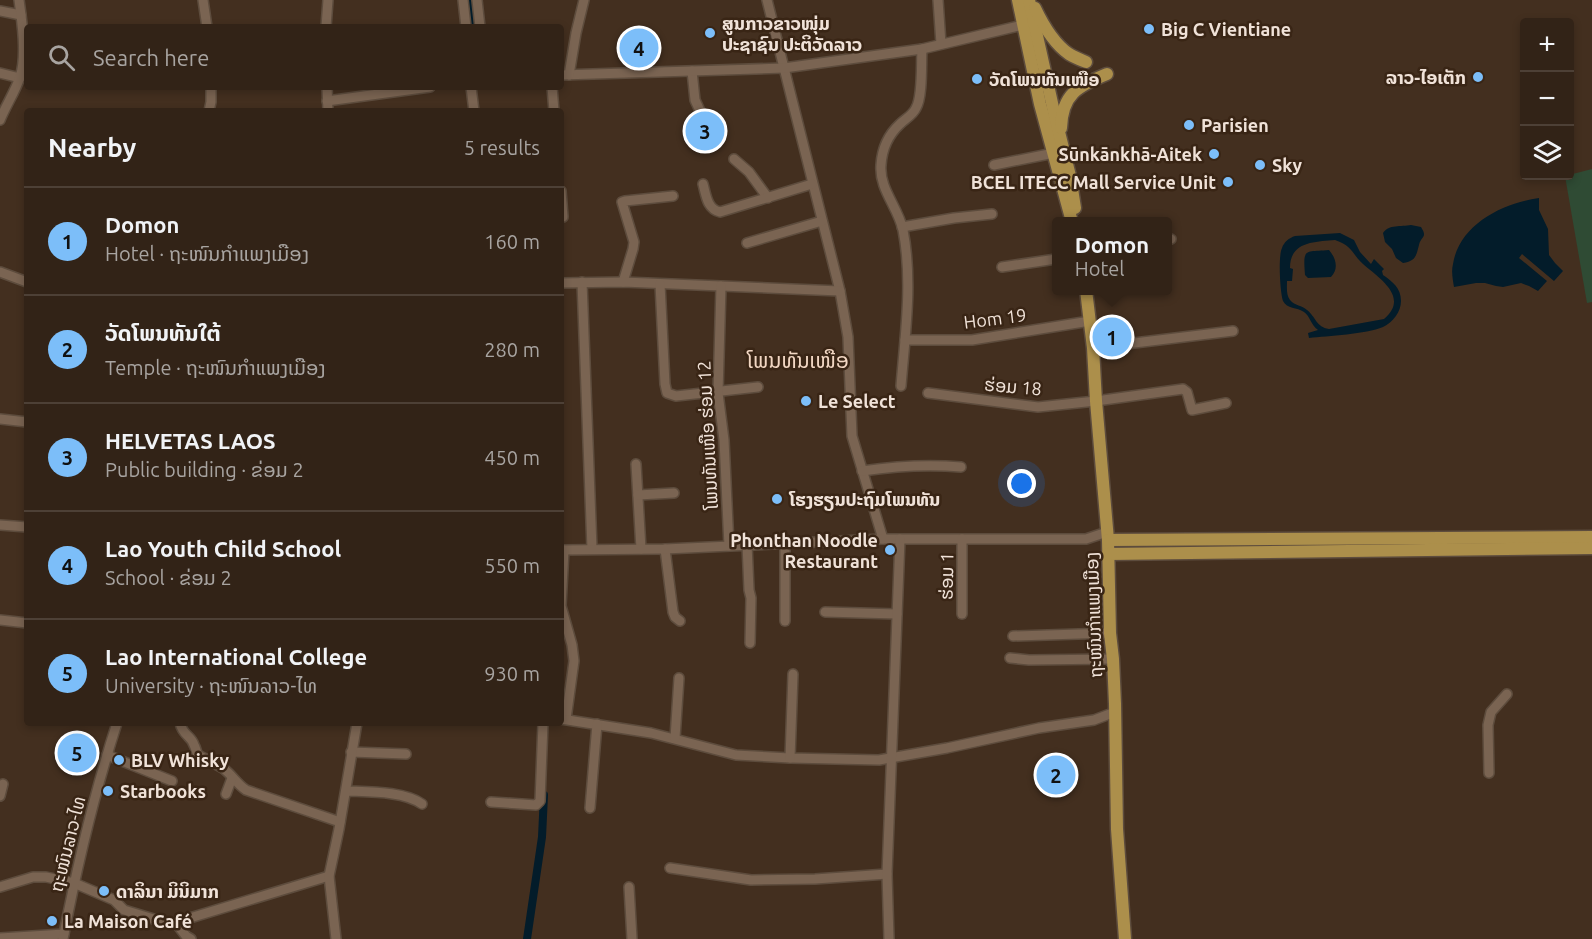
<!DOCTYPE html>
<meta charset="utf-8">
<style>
body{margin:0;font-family:Ubuntu,"Noto Sans Lao",sans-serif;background:#3d2f24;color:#f1f3f6}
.controls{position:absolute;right:18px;top:18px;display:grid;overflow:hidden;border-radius:6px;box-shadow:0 3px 9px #0003}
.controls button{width:54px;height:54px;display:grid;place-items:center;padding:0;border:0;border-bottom:2px solid #4d4036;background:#322317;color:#f1f3f6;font:30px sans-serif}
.you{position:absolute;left:1022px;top:484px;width:21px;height:21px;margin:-15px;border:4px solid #fff;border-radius:50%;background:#1a73e8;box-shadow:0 0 0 9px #1a73e833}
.badge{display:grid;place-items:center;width:39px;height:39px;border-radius:50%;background:#7cbef9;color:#111;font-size:20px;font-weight:700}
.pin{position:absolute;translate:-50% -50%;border:3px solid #fff;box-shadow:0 2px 6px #0006}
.popup{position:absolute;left:1052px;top:217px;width:120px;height:78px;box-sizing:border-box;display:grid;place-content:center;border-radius:6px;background:#322317;filter:drop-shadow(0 2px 4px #0005);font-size:20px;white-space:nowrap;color:#a8a4a1}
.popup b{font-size:22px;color:#f1f3f6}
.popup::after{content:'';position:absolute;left:50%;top:100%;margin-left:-12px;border:12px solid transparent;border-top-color:#322317}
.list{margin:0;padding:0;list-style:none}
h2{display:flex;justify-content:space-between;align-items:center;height:78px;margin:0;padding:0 24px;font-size:26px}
h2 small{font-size:20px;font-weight:400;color:#a8a4a1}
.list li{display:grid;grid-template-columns:39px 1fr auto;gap:18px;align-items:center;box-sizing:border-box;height:108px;padding:0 24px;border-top:2px solid #4d4036}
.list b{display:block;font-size:22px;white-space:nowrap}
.list p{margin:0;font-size:20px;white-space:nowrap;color:#a8a4a1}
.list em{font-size:20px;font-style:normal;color:#a8a4a1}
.icon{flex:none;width:33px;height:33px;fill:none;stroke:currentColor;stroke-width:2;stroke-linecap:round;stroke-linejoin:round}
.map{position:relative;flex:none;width:1592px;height:939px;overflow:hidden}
.search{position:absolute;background:#322317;box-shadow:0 3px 9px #0003;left:24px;top:24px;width:540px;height:66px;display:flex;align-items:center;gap:15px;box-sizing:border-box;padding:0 21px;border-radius:6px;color:#a8a4a1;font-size:22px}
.panel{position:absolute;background:#322317;box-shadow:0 3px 9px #0003;left:24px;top:108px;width:540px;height:618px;border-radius:6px}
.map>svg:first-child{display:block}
</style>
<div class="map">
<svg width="1592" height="939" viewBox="0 0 1592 939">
<rect width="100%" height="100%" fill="#432f1f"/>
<polygon fill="#2f4b34" points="1592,169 1592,302 1587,303 1565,176"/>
<g fill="#031c2a" fill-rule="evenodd">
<path d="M1539,198V210L1548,229L1549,255L1555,263L1563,271L1554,281L1522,254L1519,258L1547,281L1538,291L1529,286L1521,283L1503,287L1496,286L1485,283H1476L1454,287C1453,280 1451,272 1453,264C1459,225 1502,203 1539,198Z"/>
<path d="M1411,225L1421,227C1428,238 1421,236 1419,245C1416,256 1416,261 1403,263L1396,258L1392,249L1385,242L1383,233C1389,224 1401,227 1411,225Z"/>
<path d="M1340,233L1354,240L1360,252L1371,264L1374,259L1384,269L1382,271L1383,275C1393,282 1401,288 1401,301C1401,312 1393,322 1383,327C1366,334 1328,336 1309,338L1308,333L1318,330C1311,325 1310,316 1304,312C1297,307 1287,309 1283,301C1280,293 1278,256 1282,248C1284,242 1289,238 1295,236ZM1335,240C1353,246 1351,253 1363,264C1379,278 1410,297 1384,319L1329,329C1316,327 1316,317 1307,310C1302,305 1295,306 1290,300C1286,295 1287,287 1287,281H1292L1293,269L1290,268C1290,241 1315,242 1335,240Z"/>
<path d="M1329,250C1336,258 1339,269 1331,277L1308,278L1305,275C1303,248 1304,252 1329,250Z"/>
</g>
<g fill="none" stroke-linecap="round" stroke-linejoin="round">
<g stroke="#031c2a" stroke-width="8">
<polyline points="468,0 470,25"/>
<polyline points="527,939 542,837 544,795"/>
</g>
<defs>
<g id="minor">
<polyline points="203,0 207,27"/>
<polyline points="463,0 466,27"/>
<polyline points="477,0 480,27"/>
<polyline points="767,0 840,291 848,337 852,436 883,539"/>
<polyline points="938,0 941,44"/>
<polyline points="0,11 21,15"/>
<polyline points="326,27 328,0"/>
<polyline points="692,71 695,100 701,113"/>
<polyline points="0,73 20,78"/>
<polyline points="561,75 784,68 922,49 1023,25"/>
<polyline points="569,75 576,33 584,0"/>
<polyline points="327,87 328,111"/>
<polyline points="471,87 474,111"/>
<polyline points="552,87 554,111"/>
<polyline points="327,101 430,87"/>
<polyline points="209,111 211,102 211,87"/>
<path d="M0,120C6,105 15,92 20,77C27,57 22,21 19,0"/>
<polyline points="734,159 749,172 768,198"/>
<polyline points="994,165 1054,153"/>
<path d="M703,184C706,195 707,209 720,212L812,184"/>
<polyline points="561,191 563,217"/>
<polyline points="902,227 954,218 992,214"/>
<polyline points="1168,240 1171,239"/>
<polyline points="747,243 822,221"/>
<polyline points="1002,267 1056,259"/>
<polyline points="0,272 27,282"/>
<polyline points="582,282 592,549"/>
<polyline points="623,282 633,249 634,242 622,202 625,201 673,196"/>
<polyline points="561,283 623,282 840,291"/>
<polyline points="660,284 665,384 667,393 676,396 758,387"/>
<polyline points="721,286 718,393 724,440 729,546"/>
<polyline points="905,340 972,340 1090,321"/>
<polyline points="1093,348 1233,331"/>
<path d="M901,386C905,335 913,281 903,230C898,207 879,189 881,165C882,149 888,135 900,124C905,119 913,115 916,108C923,96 921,63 922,49"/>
<polyline points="928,393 1038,407 1096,401 1183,389 1187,392 1192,410 1226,403"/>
<polyline points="0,419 27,422"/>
<polyline points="636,464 641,549"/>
<path d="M862,471C896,466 928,464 961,467"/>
<polyline points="638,495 674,493"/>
<polyline points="0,525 27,527"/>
<polyline points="747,544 749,590 751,598 750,643"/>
<polyline points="665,549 673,612 675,617 680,621"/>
<polyline points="561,550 665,549 883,539 1086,539 1107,532"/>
<polyline points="564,550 561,606 572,645 574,661 566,719"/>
<polyline points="825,612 897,614"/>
<polyline points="962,614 962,539"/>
<polyline points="0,620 27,623"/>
<polyline points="785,621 785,542"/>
<polyline points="1013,636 1110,633"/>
<polyline points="1010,658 1029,660 1113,659"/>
<polyline points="561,719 651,733 736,755 790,758 879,760 947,748 1039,728 1094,720 1115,712"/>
<path d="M180,723C183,736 191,735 194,745C196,748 196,752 198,755C206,759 216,764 224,769C233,776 236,783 246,790L340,822"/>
<polyline points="675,738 679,678"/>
<polyline points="351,752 406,754"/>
<polyline points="107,755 172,781"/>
<polyline points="790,758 793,674"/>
<polyline points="1489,773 1488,725 1491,712 1507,694"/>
<path d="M346,791C368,792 404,791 422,804"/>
<polyline points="226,794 232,778"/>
<polyline points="0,796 3,784"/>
<polyline points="491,802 536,805 540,801 543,723"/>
<polyline points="590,808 597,724"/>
<polyline points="670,868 751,880 815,879 887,874"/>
<polyline points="0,887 33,877 46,877 74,883 114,900 124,910 170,924 329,876"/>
<polyline points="629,887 632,939"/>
<polyline points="176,923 186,936 191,939"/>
<polyline points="0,938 64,934"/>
<path d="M63,939C77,866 94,794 117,723"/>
<polyline points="336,939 329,876 339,829 357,723"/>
<polyline points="889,939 887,874 900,539"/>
</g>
<g id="major">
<polyline points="1018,0 1040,104 1072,222"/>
<polyline points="1029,0 1054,112 1070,176 1075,208"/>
<path d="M1035,8C1043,25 1053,43 1069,54C1074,57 1081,60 1086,62"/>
<path d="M1061,128C1062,94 1078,86 1107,74"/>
<polyline points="1086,290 1093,348 1096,401 1108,540 1110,633 1113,659 1115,704 1117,829 1125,939"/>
<polyline points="1108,540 1592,537"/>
<polyline points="1108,554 1592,548"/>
</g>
</defs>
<use href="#minor" stroke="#5d4c3d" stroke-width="12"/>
<use href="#major" stroke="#5d4c3d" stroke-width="15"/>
<use href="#minor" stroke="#7a6452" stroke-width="9"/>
<use href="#major" stroke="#ac8f4b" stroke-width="12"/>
</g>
<g fill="#7cbef9" stroke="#392515" stroke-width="2">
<circle cx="1149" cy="29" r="6"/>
<circle cx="710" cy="33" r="6"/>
<circle cx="1478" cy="77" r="6"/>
<circle cx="977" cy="79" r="6"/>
<circle cx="1189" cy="125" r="6"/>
<circle cx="1214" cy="154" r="6"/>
<circle cx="1260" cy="165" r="6"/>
<circle cx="1228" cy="182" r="6"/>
<circle cx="806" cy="401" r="6"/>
<circle cx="777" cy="499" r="6"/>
<circle cx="890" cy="550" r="6"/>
<circle cx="119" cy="760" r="6"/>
<circle cx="108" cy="791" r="6"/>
<circle cx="104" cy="891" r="6"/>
<circle cx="52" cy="921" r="6"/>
</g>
<g text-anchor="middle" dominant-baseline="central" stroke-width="5" stroke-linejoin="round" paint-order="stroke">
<g font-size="18" font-weight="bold" fill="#f0e2d8" stroke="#392515" text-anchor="start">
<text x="722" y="23">ສູນກາວຂາວໜຸ່ມ<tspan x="722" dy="21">ປະຊາຊົນ ປະຕິວັດລາວ</tspan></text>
<text x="1161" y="29">Big C Vientiane</text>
<text x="1466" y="77" text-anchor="end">ລາວ-ໄອເຕັກ</text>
<text x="989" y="79">ວັດໂພນທັນເໜືອ</text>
<text x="1201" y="125">Parisien</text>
<text x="1202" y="154" text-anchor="end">Sūnkānkhā-Aitek</text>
<text x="1272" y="165">Sky</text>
<text x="1216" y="182" text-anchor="end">BCEL ITECC Mall Service Unit</text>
<text x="818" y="401">Le Select</text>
<text x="789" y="499">ໂຮງຮຽນປະຖົມໂພນທັນ</text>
<text x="878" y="540" text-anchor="end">Phonthan Noodle<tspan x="878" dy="21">Restaurant</tspan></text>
<text x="131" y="760">BLV Whisky</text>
<text x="120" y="791">Starbooks</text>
<text x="116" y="891">ດາລິນາ ມິນິມາກ</text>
<text x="64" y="921">La Maison Café</text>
</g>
<g font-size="18" fill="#f0e2d8" stroke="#392515">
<text transform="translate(995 318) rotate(-7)">Hom 19</text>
<text transform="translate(1013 386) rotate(5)">ຮ່ອມ 18</text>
<text transform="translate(707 435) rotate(-93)">ໂພນທັນເໜືອ ຮ່ອມ 12</text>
<text transform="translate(946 576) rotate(-89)">ຮ່ອມ 1</text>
<text transform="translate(1093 615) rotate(-92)">ຖະໜົນກຳແພງເມືອງ</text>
<text transform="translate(67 844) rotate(-76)">ຖະໜົນລາວ-ໄທ</text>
</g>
<g font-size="21" fill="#f2d7c3" stroke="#392515">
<text x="798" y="360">ໂພນທັນເໜືອ</text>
</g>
</g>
</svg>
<div class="controls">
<button>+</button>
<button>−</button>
<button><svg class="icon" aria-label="layers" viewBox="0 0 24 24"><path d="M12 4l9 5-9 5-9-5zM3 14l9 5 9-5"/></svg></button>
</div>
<div class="you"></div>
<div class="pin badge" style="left:1112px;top:337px">1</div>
<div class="popup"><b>Domon</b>Hotel</div>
<div class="pin badge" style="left:1056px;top:775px">2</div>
<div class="pin badge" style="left:705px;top:131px">3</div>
<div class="pin badge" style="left:639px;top:48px">4</div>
<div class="pin badge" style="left:77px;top:753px">5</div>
<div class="search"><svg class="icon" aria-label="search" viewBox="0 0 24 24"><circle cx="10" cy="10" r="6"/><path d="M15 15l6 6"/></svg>Search here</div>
<section class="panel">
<h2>Nearby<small>5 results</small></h2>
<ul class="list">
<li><span class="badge">1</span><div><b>Domon</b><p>Hotel · ຖະໜົນກຳແພງເມືອງ</p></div><em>160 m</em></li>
<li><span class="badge">2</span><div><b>ວັດໂພນທັນໃຕ້</b><p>Temple · ຖະໜົນກຳແພງເມືອງ</p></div><em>280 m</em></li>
<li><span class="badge">3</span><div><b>HELVETAS LAOS</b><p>Public building · ຂ່ອມ 2</p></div><em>450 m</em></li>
<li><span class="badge">4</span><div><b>Lao Youth Child School</b><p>School · ຂ່ອມ 2</p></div><em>550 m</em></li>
<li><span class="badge">5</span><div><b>Lao International College</b><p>University · ຖະໜົນລາວ-ໄທ</p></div><em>930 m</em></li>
</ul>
</section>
</div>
